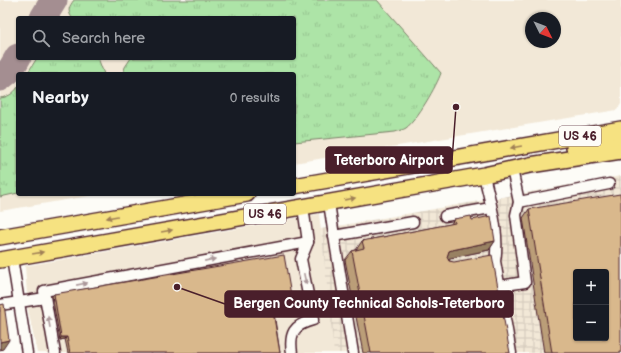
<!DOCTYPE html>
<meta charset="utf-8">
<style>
body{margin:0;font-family:"Balsamiq Sans",sans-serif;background:#242831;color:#f1f3f6}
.controls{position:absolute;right:12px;bottom:12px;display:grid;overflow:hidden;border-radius:4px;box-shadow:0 1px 3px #0004}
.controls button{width:36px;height:36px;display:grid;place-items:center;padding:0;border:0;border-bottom:1px solid #363941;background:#171b24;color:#f1f3f6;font:20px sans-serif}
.compass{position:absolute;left:525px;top:12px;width:36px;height:36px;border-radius:50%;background:#171b24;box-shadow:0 1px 3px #0004;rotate:132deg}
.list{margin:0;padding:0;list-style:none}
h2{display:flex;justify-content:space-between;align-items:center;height:52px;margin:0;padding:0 16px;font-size:17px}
h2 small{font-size:13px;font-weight:400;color:#9ea1a6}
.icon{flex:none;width:22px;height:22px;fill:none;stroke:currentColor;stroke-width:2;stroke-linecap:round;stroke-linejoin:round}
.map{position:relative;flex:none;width:621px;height:353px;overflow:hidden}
.search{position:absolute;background:#171b24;box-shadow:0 1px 3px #0004;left:16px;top:16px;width:280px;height:44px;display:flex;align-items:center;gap:10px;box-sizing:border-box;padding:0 14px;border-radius:4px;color:#9ea1a6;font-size:15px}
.panel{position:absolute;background:#171b24;box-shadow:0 1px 3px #0004;left:16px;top:72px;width:280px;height:124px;border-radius:4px}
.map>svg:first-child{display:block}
</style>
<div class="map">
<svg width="621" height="353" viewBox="0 0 621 353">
<defs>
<pattern id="industrial-grid" width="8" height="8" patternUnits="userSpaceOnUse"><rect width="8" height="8" fill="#f2e8d7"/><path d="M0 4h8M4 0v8" fill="none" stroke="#d1c7b9"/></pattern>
<pattern id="grass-tufts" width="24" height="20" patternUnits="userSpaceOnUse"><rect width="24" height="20" fill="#ade4a7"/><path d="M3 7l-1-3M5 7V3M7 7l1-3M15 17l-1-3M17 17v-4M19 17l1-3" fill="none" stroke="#96c390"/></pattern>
</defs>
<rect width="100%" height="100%" fill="#fdfcf7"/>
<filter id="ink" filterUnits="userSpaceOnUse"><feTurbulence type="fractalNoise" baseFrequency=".025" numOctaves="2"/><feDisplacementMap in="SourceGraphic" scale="8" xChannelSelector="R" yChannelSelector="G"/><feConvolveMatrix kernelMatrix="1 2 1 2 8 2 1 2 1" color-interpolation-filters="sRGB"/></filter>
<g filter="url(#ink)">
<g fill="#f2e8d7" fill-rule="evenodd">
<path d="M0,0H621V104L617,110L294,163V74H18V194H101L0,211ZM18,18H294V58H18ZM531,18H555V42H531Z"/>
<polygon points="319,214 336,353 37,353 28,309 25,266"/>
</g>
<path fill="url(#industrial-grid)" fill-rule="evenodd" d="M621,176V353H334L321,229ZM576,272H606V338H576Z"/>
<g fill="url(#grass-tufts)" stroke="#7c8269">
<path d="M74,0H377L441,73C437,85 417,120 406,128C403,130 398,131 395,132L294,142V74H123L125,67L131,58H294V18H72C67,10 69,7 74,0Z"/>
<polygon points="37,58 98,58 104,74 27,74"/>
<path d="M18,87V193L0,197V98C8,97 13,94 18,87Z"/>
</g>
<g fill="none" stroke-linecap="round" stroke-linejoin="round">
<g stroke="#a48e91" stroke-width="27">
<polyline points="43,18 54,0"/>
<polyline points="0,78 11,69 18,57"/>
</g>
<defs>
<g id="minor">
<path d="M484,175C490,202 500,233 495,261L511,353"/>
<polyline points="519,202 609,184"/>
<polyline points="329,203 334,236 413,222"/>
<polyline points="445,216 491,208"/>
<polyline points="334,236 353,353"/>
<polyline points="12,258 27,353"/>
<polyline points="499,286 525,282 516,215 519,202 512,169"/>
<polyline points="0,305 45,298"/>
<polyline points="55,353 44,291 308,242"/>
<path d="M292,353C289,333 294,325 313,320L301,259L308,242L303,207"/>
</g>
<g id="highway">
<polyline points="574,148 621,140"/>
<polyline points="294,186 621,129"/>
<polyline points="0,237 247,194"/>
<polyline points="0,260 484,175 530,165 621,151"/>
</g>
</defs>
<use href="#minor" stroke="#4a1f2b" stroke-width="13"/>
<use href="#highway" stroke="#4a1f2b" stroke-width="18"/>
<use href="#minor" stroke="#fdfcf7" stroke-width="10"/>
<use href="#highway" stroke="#f6e281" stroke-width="15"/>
</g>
<g fill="#bb9e78" stroke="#4a1f2b">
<polygon points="529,209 621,353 544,353 523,218"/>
<polygon points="454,219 472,220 495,241 489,250 448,258 510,353 363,353 345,260 352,251 356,250 362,241 451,224"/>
<polygon points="54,294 293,307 291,310 274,313 280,353 68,353 65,339 60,340 52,296"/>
</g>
<g fill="#988162" stroke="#4a1f2b">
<polygon points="495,241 489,250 446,259 449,251 452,250"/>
<polygon points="293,307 291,310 272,313 273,311"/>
<polygon points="61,337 67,337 65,339 60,340"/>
<polygon points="9,340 3,349 0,350 0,342"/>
</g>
<g fill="#d9b88c" stroke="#4a1f2b" fill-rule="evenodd">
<path d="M620,194L621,200V353H552L529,209ZM576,272H606V338H576Z"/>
<polygon points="471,216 472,220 491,216 495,241 452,250 449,251 447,257 449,261 454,262 492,255 510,353 371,353 352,251 364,248 362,241 450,224 455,223 454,219"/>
<polygon points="284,255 293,307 273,311 280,353 70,353 67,337 61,337 54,294"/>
<polygon points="4,304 9,340 0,342 0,305"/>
</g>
<defs><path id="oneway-solid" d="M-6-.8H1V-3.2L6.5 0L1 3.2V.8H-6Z"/></defs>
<g fill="#a08056">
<use href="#oneway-solid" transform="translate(516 147) rotate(170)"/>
<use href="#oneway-solid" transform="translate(350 199) rotate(-10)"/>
<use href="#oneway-solid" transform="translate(112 217) rotate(170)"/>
<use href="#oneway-solid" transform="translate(167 231) rotate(-10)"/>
<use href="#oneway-solid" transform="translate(38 253) rotate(-10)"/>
</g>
<g fill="#ac999b">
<use href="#oneway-solid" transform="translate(210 260) rotate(-11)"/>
<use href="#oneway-solid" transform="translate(305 279) rotate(78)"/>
<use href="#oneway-solid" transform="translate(82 284) rotate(-11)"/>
<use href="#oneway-solid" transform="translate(49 322) rotate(-100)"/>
</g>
</g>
<g text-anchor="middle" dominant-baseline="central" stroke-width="4" stroke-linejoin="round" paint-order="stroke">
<g fill="#fdfcf7" stroke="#806168" stroke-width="1">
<rect x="559" y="126" width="42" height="20" rx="3"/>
<rect x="244" y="204" width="42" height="20" rx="3"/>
</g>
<g font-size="12" font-weight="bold" fill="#4a1f2b">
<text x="580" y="136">US 46</text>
<text x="265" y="214">US 46</text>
</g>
</g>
<path fill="none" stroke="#4a1f2b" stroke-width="1.5" d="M456 107L452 160M177 287L225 304"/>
<g fill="#4a1f2b" stroke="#fdfcf7" stroke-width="1.5">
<circle cx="456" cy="107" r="4"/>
<circle cx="177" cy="287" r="4"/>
</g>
<g fill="#4a1f2b" stroke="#4a1f2b" stroke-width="1.5">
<rect x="326" y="147" width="126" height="26" rx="4"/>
<rect x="225" y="291" width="288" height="26" rx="4"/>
</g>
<g font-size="14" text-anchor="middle" font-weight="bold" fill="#fff">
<text x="389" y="165">Teterboro Airport</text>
<text x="369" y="308">Bergen County Technical Schols-Teterboro</text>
</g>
</svg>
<div class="controls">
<button>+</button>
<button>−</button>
</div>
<svg class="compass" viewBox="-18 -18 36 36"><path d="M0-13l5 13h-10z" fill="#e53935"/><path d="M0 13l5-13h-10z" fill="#9ea1a6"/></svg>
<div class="search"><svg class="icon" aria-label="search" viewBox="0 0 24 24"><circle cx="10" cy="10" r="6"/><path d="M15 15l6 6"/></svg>Search here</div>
<section class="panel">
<h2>Nearby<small>0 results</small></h2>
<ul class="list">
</ul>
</section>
</div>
